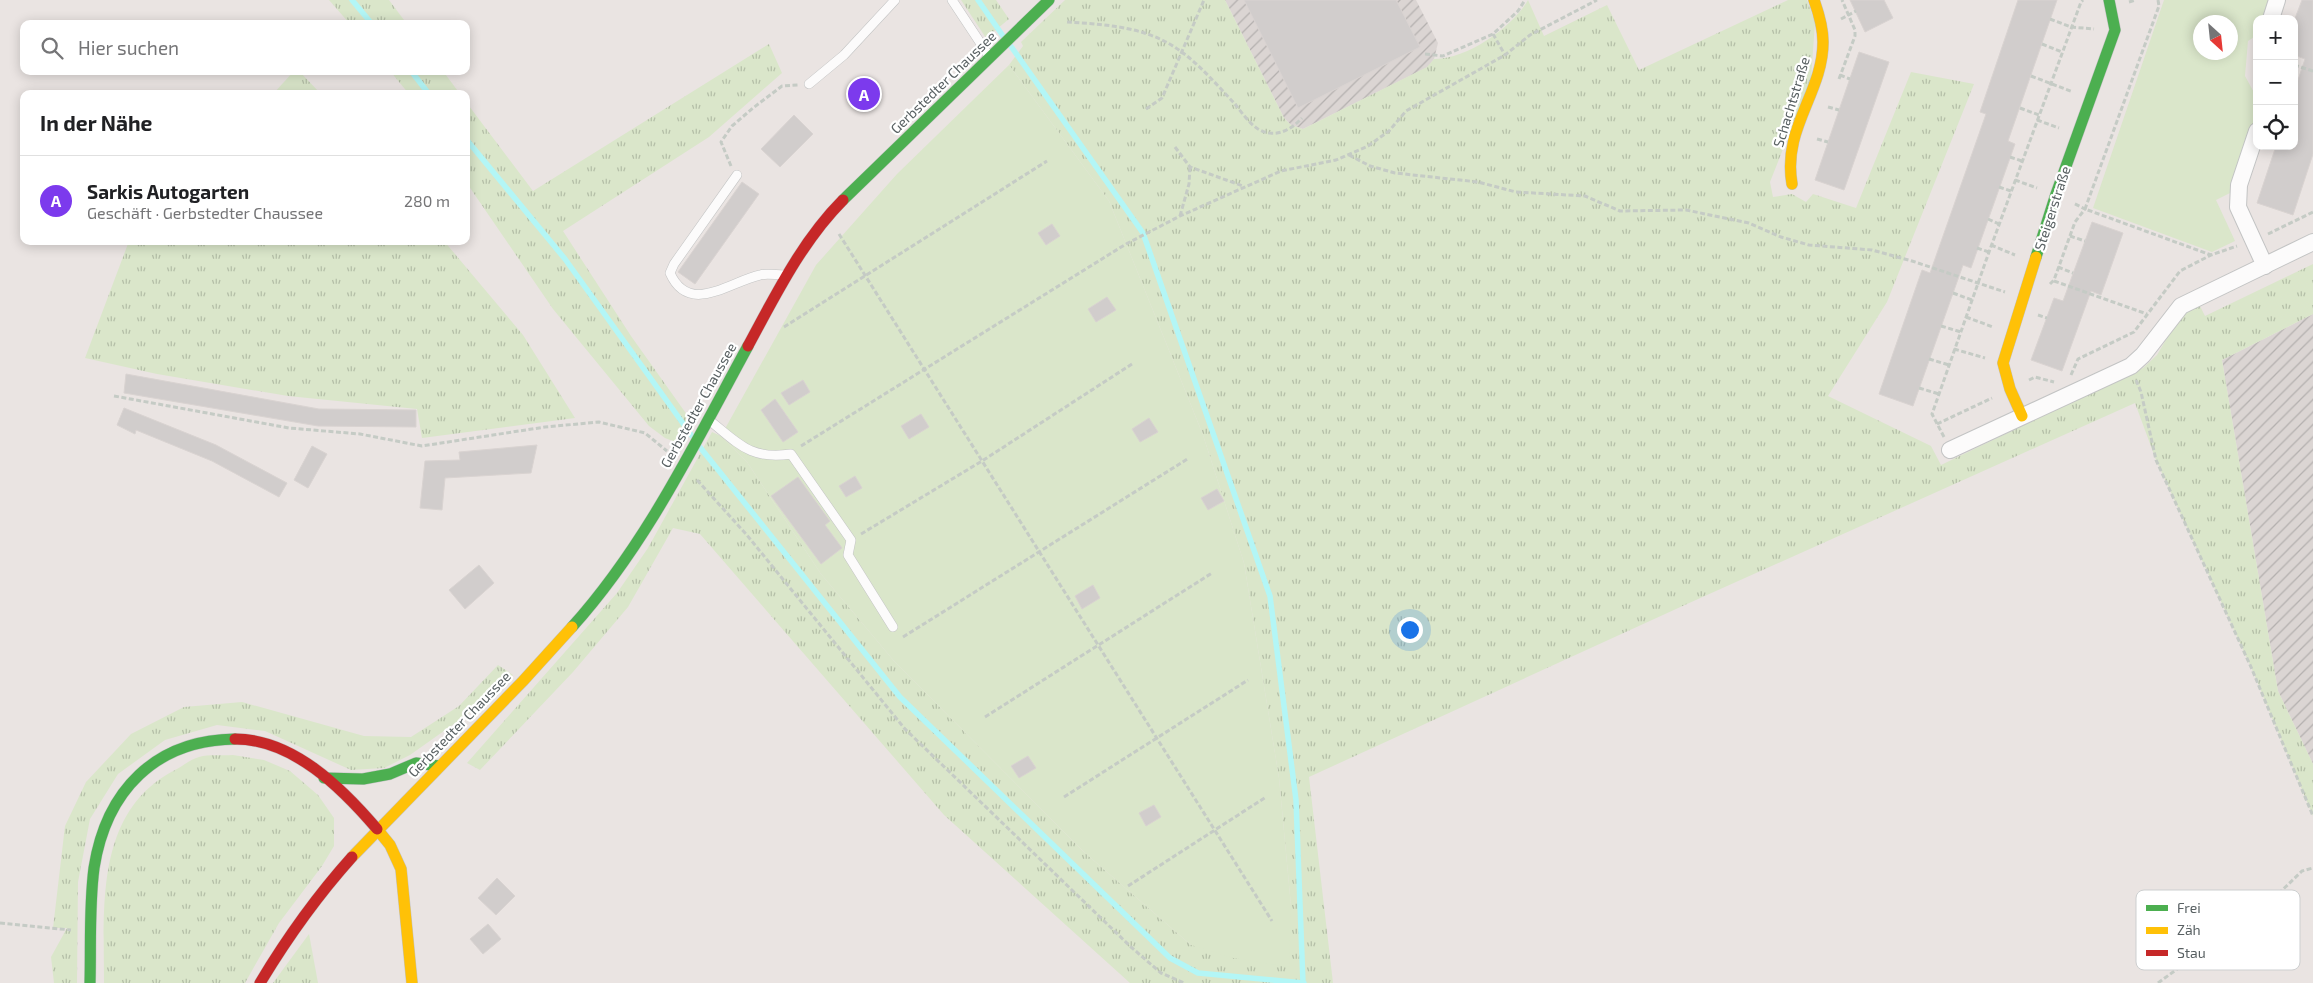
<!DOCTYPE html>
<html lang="de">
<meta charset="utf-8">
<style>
body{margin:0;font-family:"Exo 2",sans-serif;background:#f2f2f2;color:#202124}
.controls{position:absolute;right:15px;top:15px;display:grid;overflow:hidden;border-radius:10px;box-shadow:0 2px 12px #0003}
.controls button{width:45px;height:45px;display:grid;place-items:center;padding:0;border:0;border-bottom:1px solid #e0e0e0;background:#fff;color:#202124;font:25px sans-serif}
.compass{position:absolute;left:2193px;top:15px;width:45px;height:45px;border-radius:50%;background:#fff;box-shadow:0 2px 12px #0003;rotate:153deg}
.you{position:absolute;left:1409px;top:629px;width:18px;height:18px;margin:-12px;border:4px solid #fff;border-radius:50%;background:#1a73e8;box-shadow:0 0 0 8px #1a73e833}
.badge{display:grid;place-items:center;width:32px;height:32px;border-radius:50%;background:#7c3aed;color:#fff;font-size:16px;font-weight:700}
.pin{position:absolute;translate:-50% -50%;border:2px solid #fff;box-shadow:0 1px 5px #0006}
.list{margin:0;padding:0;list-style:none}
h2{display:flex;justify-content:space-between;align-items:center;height:65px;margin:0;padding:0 20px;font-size:21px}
h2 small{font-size:16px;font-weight:400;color:#757577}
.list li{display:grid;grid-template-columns:32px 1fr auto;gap:15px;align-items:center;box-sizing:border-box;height:90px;padding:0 20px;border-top:1px solid #e0e0e0}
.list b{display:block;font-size:19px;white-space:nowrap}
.list p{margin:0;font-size:16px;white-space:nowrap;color:#757577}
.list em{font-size:16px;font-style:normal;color:#757577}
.icon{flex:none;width:28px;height:28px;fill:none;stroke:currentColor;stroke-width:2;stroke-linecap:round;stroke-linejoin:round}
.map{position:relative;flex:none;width:2313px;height:983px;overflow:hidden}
.search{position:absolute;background:#fff;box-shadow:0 2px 12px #0003;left:20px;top:20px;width:450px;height:55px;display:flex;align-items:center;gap:12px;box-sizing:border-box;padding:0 18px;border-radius:10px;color:#757577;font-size:19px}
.panel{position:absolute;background:#fff;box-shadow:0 2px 12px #0003;left:20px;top:90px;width:450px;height:155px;border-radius:10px}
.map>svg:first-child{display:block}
</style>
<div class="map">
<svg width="2313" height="983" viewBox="0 0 2313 983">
<defs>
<pattern id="industrial-furrows" width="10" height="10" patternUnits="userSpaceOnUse" patternTransform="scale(1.25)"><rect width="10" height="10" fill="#dbd5d3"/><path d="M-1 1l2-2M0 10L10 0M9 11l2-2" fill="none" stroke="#b4b0af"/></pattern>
<pattern id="grass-tufts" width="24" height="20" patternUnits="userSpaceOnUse" patternTransform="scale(1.25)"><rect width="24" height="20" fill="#dae6ca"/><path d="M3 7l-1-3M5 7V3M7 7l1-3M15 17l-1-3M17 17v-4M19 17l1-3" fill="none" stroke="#b4bea7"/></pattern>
</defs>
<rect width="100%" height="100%" fill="#eae4e2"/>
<g fill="url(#industrial-furrows)">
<polygon points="1225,0 1416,0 1438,43 1434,59 1428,67 1303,129 1291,125 1284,118"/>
<polygon points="2313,314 2313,764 2278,691 2222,360"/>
</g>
<g fill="url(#grass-tufts)">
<polygon points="329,0 389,0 407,24 350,24"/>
<polygon points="961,0 996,0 1009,19 986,38"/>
<path d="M1065,0H1225L1284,118L1291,125L1303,129L1427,67L1434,59C1466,60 1513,27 1528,0L1544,36L1607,5L1639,70L1788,0H1807L1815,23L1811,78L1770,182L1773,197L1792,194L1806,202L1813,194L1856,208L1911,72L1974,84L1887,302L1828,396L1931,446L1941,465L2143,368L2157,355L2181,314L2200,306L2205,316L2313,264V314L2222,360L2278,691L2313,764V816L2251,667L2156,460L2135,403L1687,604L1309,777L1333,983H1130L944,815L700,534L673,528L628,607L573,672L480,770L467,763L617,593L648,548L712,432L721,436L747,462L821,574L894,661L1084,852L1191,945L1291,906L1279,778L1244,563L1203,435L1109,201L1009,65L1023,46L1021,42Z"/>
<polygon points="769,44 782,73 709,137 563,231 631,336 690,419 678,443 665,438 649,426 553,309 466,182 466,102 533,191"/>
<polygon points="294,71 299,71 321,94 273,94"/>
<polygon points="390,71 443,71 460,94 409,94"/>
<polygon points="129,241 444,241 523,335 575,418 422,438 417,409 288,396 157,374 85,358"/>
<polygon points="498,665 513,675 482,704 410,755 384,768 351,770 265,731 217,725 165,740 118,774 90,819 78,882 77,983 54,983 51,957 67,928 53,928 65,826 86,782 131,734 184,707 242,702 364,736 411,737 459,706"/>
<path d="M233,755L264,760L290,771L318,795L334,818V846L322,866L279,923L245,983H104C104,906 95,811 175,770C183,766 191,759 199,757C209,754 222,756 233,755Z"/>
<polygon points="309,934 318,983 273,983"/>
</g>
<g fill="#dae6ca" fill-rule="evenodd">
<path d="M2164,0H2274L2267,19H2257V35L2248,41L2245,76L2257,98V109L2250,139L2232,192L2216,200L2235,241L2212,252L2093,208ZM2200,22H2230V52H2200Z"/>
<polygon points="1009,65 1109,201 1203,435 1244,563 1279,778 1291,906 1289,967 1233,958 1191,945 1084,852 894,661 821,574 747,462 721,436 816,265 897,174"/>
</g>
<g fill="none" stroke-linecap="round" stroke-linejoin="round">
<g stroke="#b3f6f6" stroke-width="5.5">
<polyline points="352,0 372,24"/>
<polyline points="978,0 1003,36"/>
<polyline points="1010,45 1143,233 1270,596 1296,800 1303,983"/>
<polyline points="411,71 429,94"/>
<polyline points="466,139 565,259 692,436"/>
<polyline points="699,446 900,697 1170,958 1198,973 1304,983"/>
</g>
</g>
<g fill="#d1cdcc" stroke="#d9d3d1">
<polygon points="1244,0 1396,0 1420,47 1298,108"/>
<polygon points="1850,0 1884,0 1893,18 1865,32"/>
<polygon points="2018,0 2057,0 2008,141 2015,144 1971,268 1963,265 1913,406 1879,394 1922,270 1930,273 1986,114 1980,112"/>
<polygon points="2302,0 2313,0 2313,154 2293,215 2257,203 2276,146 2294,146 2294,92 2305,59 2294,55 2294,21"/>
<polygon points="1859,52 1889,62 1844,190 1815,180"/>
<polygon points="794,115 813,134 780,167 761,149"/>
<polygon points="742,182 759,194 695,284 678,272"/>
<polygon points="2092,222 2123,233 2101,295 2091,291 2062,371 2031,360 2054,298 2063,301"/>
<polygon points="1052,224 1060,236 1046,245 1038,233"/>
<polygon points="1107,297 1116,310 1096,322 1088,309"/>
<polygon points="126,374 319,409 416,410 416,427 318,426 124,393"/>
<polygon points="803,380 810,392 789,405 781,393"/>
<polygon points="775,399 798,432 783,442 761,410"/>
<polygon points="124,408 216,445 287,483 279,497 212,461 136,430 135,434 117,425"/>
<polygon points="921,414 929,427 909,439 901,426"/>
<polygon points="1149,418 1158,432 1140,442 1132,429"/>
<polygon points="537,445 531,473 445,478 442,510 420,508 425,461 460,460 459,452"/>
<polygon points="312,446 327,454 308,488 294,480"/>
<polygon points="855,476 862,488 846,497 839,486"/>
<polygon points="798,477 830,521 825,525 842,548 821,564 771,496"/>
<polygon points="1217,489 1224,501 1208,510 1201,498"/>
<polygon points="479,565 494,583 465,609 449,590"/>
<polygon points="1093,585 1100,598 1082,609 1075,596"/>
<polygon points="1028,756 1036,768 1019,778 1011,766"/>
<polygon points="1154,805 1161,817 1146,826 1139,813"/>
<polygon points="497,878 515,896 496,915 478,898"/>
<polygon points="488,924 501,939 483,954 470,939"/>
</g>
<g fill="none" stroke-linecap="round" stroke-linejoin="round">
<defs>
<g id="lane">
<polyline points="952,0 989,56"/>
<polyline points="809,84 844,55 895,0"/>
<path d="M737,175L674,264L670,273C689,316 729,282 760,275C767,273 776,275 784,275"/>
<path d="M709,420C739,444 750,460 791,454L851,540L848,555L893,627"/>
</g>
<g id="street">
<polyline points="2271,19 2277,0"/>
<polyline points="2257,131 2239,185 2238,207 2265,266"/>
<polyline points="1950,450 2131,366 2143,355 2181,306 2313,242"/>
</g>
<g id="fast">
<polyline points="843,200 1049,0"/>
<polyline points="2036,257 2056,194 2115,30 2109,0"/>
<path d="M572,627C646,545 695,443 748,346"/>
<polyline points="324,778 363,779 390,774 416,763 439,766"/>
<path d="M90,983C91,945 89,906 94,868C106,791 155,740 235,739"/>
</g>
<g id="slow">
<path d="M1792,184C1782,128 1823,93 1823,42C1823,27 1819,14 1814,0"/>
<polyline points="2022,416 2010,389 2003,363 2036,257"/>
<polyline points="377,829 390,845 401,869 412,983"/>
<polyline points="352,857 523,681 572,627"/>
</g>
<g id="jam">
<path d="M748,346C775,296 802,241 843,200"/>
<path d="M235,739C293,739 342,788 377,829"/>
<path d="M260,983C287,938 317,896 352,857"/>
</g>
</defs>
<use href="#lane" stroke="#c3c4c4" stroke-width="10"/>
<use href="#street" stroke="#c3c4c4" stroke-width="18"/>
<use href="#fast" stroke="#c3c3c4" stroke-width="12"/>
<use href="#slow" stroke="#c3c3c4" stroke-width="12"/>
<use href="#jam" stroke="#c3c3c4" stroke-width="12"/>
<g stroke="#c5cbc5" stroke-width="3" stroke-dasharray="5 2.5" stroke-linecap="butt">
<polyline points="2158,0 2159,6 2085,209 2211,255"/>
<polyline points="2129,2 2136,0"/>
<polyline points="1841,19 1856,11"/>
<polyline points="2050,19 2071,27 2094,29"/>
<path d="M1067,22C1099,24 1135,26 1164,41C1192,55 1214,82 1235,104C1241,112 1250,124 1258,129C1275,139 1291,130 1302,118"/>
<polyline points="1493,34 1505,55"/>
<polyline points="2042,44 2062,52"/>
<polyline points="1425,54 1443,56 1493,34 1518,11 1525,0"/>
<polyline points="2294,65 2313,71"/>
<polyline points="1840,75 1850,79"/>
<polyline points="2031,76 2073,92"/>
<polyline points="1839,79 1855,36 1855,30 1842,0"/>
<polyline points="1828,107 1839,110"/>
<polyline points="2020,108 2039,115"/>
<polyline points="1146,109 1162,98 1204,0"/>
<polyline points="2037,120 2059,128"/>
<polyline points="1817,139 1828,142"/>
<polyline points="1175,147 1190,167 1243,186"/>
<polyline points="1349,155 1370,166 1395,173 1478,182 1516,192 1585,196 1620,211 1686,210 1749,223 1781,237 1809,245 1872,250 1912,261 2005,292"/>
<polyline points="2010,157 2022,161"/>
<polyline points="731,166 721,142 732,126 753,108 782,86 798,85"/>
<polyline points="2015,180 2037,188"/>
<polyline points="1999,187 2011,191"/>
<polyline points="1180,216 1189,184 1190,167"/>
<polyline points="1988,219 1999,224"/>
<polyline points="839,234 1272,921"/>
<polyline points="2268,234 2313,212"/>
<polyline points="2070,236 2085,241"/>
<polyline points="1991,245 2015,255"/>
<polyline points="1977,248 1989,252"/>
<polyline points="2058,267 2073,273"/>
<polyline points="2054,281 2147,314"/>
<polyline points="2050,284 2054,280 2075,222 2085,209 2073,203"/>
<polyline points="1953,293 1972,300"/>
<polyline points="2038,315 2047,318"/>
<polyline points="1966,317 1993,327"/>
<polyline points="1941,326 1961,332"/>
<polyline points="784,327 1047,161"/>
<polyline points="1954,349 1985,358"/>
<polyline points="1929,359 1949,365"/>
<polyline points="2071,375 2078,359 2134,332 2180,271 2211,255 2237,246"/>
<polyline points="2029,380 2035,377 2054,382"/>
<polyline points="2136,380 2141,392 2156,460 2251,667 2313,816"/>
<polyline points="1919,388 1939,394"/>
<polyline points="114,396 289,428 360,434 422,446 545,427 599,422 645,433 667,451"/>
<polyline points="1937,424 1992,398"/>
<polyline points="1944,437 1932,414 1989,252 2081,2 2083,0"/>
<polyline points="801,446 1126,244 1180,216 1281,171 1336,160 1368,146 1389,131 1406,111 1505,55 1530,35 1597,0"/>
<polyline points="697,480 746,534 905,729 1131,947 1161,973 1184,983"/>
<polyline points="861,534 982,461 1132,364"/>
<polyline points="903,637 1189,458"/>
<polyline points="985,717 1212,573"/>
<polyline points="1064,797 1248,680"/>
<polyline points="1128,886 1266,797"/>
<polyline points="0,923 71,930"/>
<polyline points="2158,983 2273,899 2302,871 2313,868"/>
</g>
<use href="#lane" stroke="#fcfbfb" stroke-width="9"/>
<use href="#street" stroke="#fcfbfb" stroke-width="16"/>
<use href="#fast" stroke="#4caf50" stroke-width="11"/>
<use href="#slow" stroke="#ffc107" stroke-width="11"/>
<use href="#jam" stroke="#c62828" stroke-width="11"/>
</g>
<g text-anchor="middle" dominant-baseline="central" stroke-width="4.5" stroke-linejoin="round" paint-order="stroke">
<g font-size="14" fill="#586062" stroke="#fff">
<text transform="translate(943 82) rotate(-44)">Gerbstedter Chaussee</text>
<text transform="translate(1791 102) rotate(-73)">Schachtstraße</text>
<text transform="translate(2052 208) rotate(-72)">Steigerstraße</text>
<text transform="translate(698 405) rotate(-61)">Gerbstedter Chaussee</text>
<text transform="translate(459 724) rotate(-46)">Gerbstedter Chaussee</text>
</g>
</g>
<rect x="2136" y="890" width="164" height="80" rx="8" fill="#fff" stroke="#cdcfd0" stroke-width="1"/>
<rect x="2146" y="905" width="22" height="6" fill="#4caf50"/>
<rect x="2146" y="927" width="22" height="7" fill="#ffc107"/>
<rect x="2146" y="950" width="22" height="6" fill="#c62828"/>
<g font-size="14" fill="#586062">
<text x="2177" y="913">Frei</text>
<text x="2177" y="935">Zäh</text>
<text x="2177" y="958">Stau</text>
</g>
</svg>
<div class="controls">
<button>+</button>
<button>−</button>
<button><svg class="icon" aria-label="locate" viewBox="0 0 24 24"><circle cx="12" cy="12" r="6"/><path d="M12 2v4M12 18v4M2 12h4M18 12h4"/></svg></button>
</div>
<svg class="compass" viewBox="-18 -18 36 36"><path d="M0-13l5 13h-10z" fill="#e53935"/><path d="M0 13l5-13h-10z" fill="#757577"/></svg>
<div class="you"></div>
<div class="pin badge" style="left:864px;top:94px">A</div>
<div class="search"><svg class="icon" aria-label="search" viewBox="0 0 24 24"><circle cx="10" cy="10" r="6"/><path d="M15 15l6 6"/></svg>Hier suchen</div>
<section class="panel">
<h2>In der Nähe<small></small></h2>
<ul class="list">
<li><span class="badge">A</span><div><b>Sarkis Autogarten</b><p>Geschäft · Gerbstedter Chaussee</p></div><em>280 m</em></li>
</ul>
</section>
</div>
